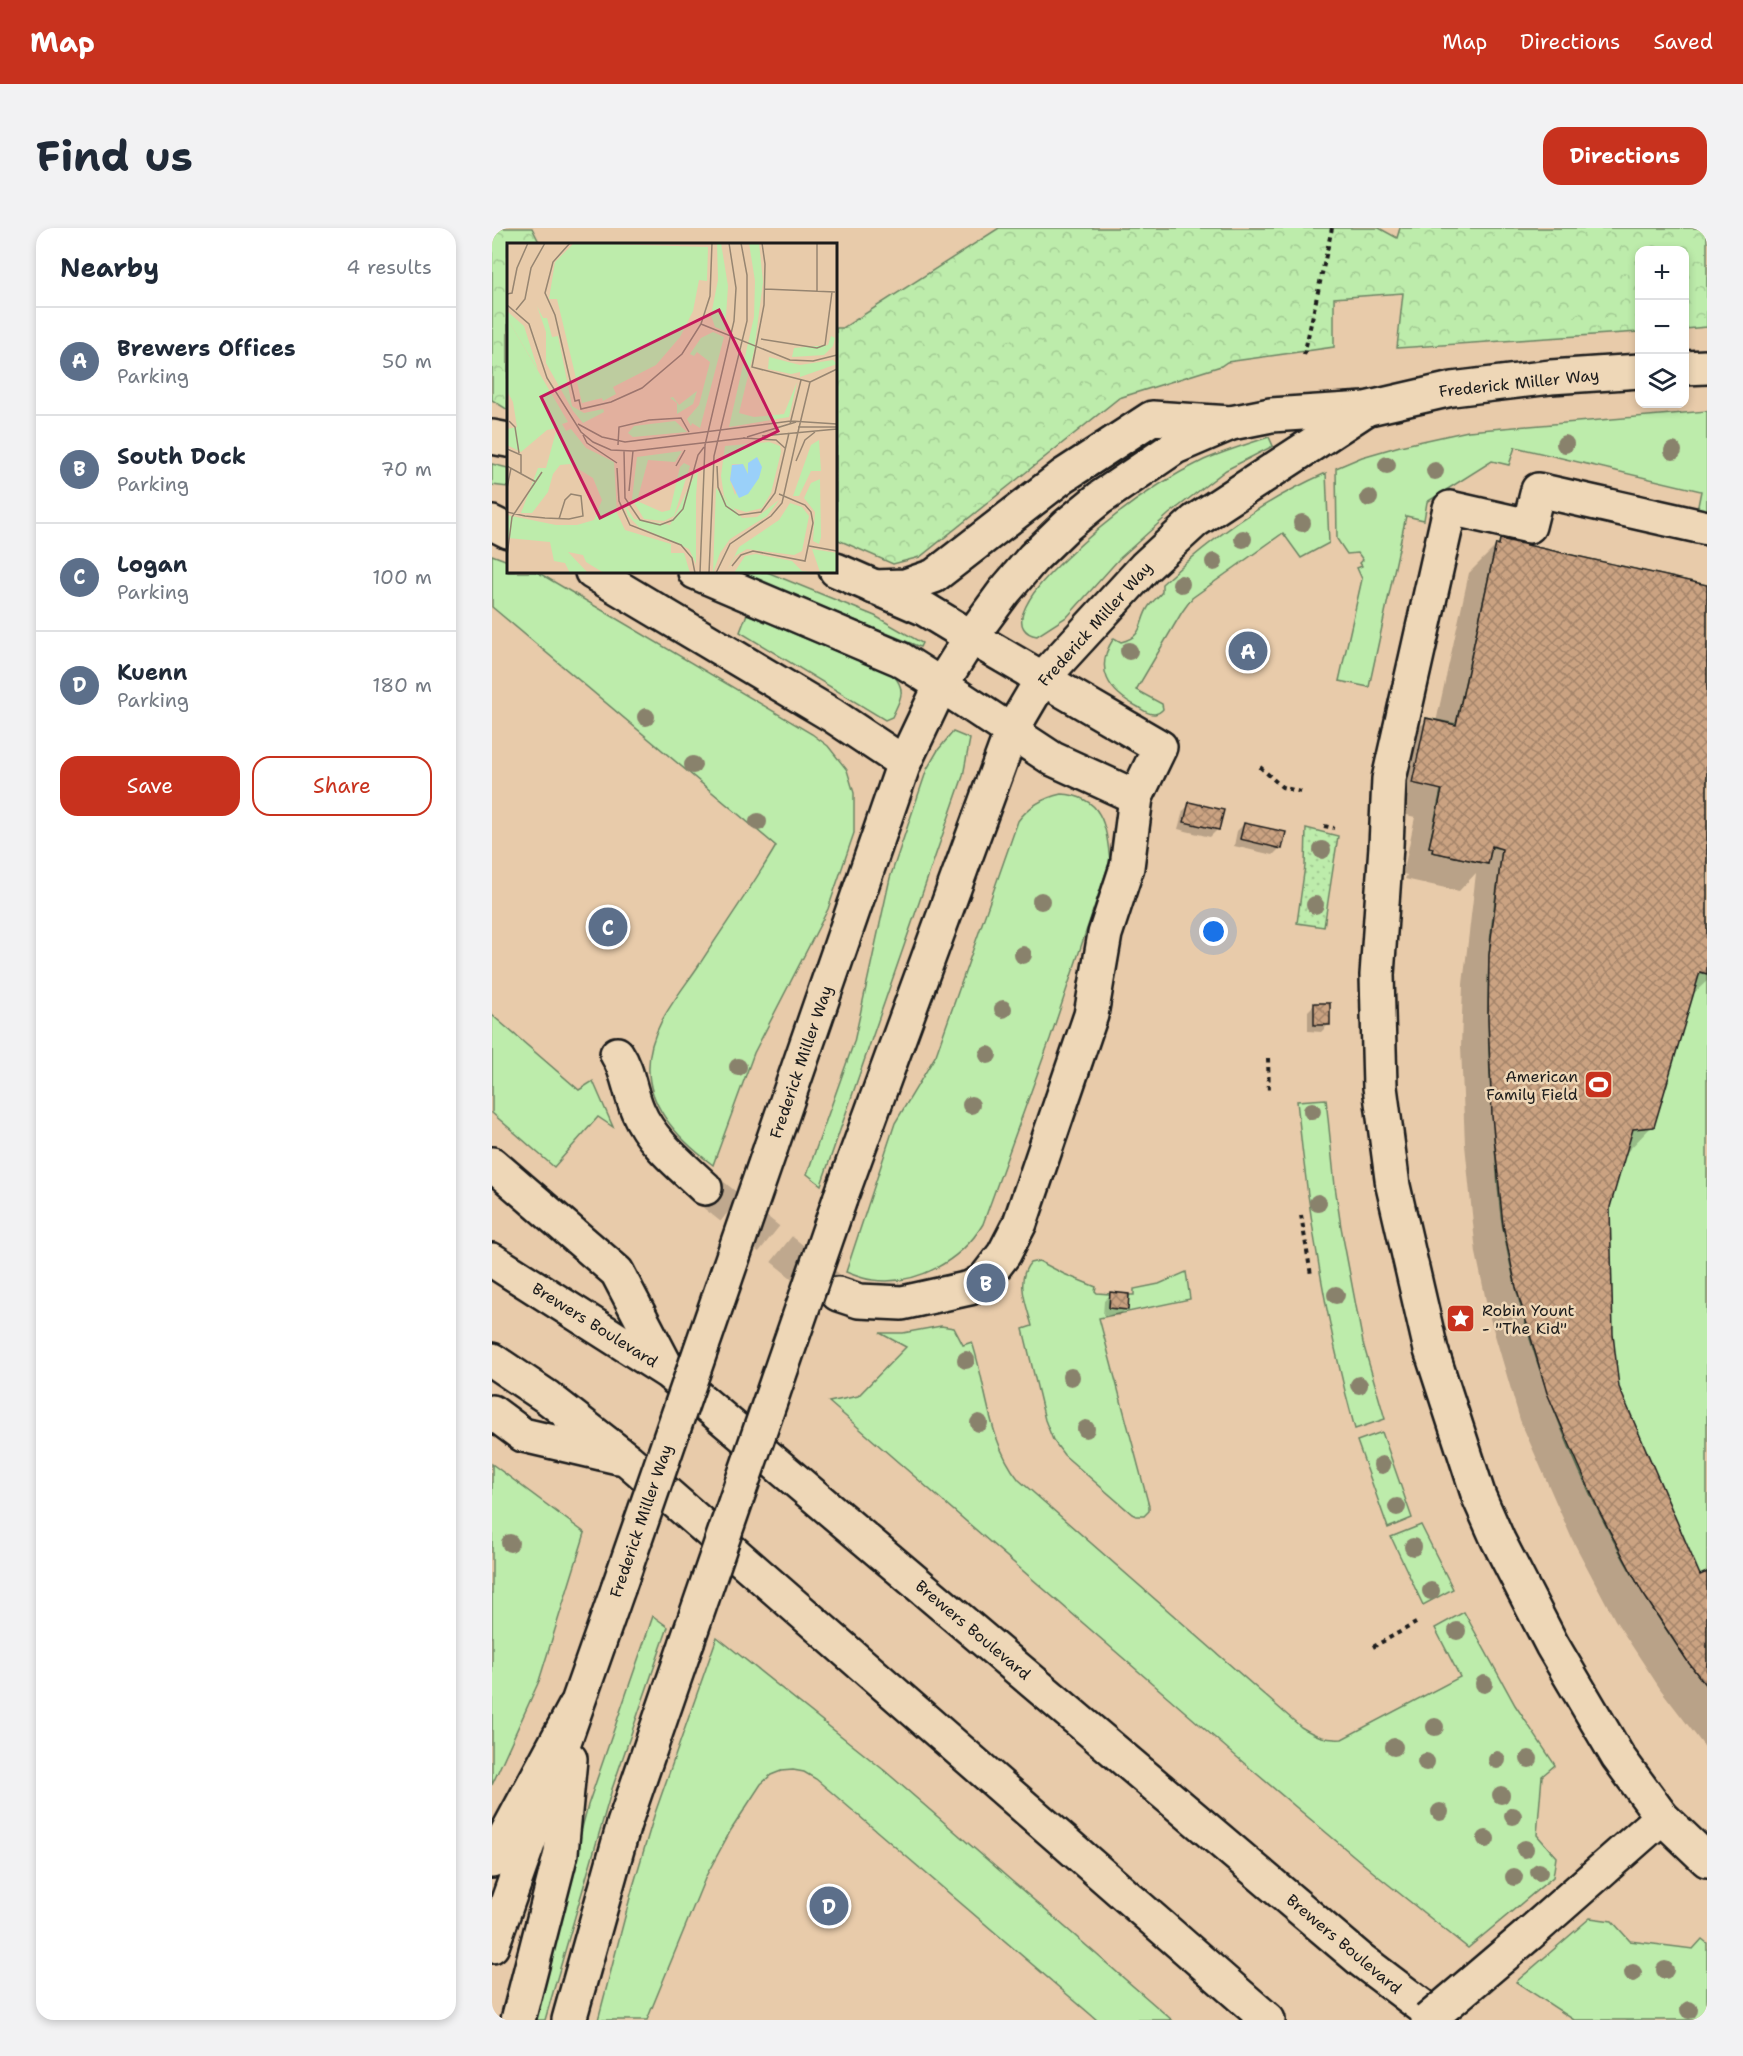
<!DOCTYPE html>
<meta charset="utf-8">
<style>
body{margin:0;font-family:"Shantell Sans",sans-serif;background:#f2f2f3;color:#1f2937}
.controls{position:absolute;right:18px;top:18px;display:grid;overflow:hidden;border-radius:12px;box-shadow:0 3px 9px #0003}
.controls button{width:54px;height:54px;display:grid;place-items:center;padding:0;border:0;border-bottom:2px solid #e0e1e3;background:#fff;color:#1f2937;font:30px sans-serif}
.you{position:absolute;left:722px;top:704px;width:21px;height:21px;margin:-15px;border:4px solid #fff;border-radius:50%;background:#1a73e8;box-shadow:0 0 0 9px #1a73e833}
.badge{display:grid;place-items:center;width:39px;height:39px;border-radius:50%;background:#c8321e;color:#fff;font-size:20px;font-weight:700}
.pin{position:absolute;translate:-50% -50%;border:3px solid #fff;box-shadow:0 2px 6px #0006}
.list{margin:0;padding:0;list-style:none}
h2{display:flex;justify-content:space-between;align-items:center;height:78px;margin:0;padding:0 24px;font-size:26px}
h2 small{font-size:20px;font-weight:400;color:#747a83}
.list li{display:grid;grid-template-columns:39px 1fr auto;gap:18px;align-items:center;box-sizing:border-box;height:108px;padding:0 24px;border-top:2px solid #e0e1e3}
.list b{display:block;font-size:22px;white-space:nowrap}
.list p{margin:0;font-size:20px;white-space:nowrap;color:#747a83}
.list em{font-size:20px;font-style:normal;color:#747a83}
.actions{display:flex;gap:12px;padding:18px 24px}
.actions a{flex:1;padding:14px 0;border:2px solid #c8321e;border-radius:18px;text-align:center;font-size:21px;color:#c8321e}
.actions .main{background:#c8321e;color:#fff}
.icon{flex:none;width:33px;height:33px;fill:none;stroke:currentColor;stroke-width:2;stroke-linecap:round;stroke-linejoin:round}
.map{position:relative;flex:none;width:1215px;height:1792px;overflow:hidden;border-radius:18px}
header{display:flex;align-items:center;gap:36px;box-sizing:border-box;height:84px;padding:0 30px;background:#c8321e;color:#fff}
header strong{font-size:28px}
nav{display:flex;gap:33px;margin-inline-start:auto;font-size:21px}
.intro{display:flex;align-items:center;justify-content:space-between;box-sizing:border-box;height:144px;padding:0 36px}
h1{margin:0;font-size:42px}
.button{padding:15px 27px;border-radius:18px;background:#c8321e;color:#fff;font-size:21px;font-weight:700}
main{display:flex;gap:36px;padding:0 36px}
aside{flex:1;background:#fff;border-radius:18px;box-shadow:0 3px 9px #0003}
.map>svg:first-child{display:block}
</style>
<header>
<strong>Map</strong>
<nav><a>Map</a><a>Directions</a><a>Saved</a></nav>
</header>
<div class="intro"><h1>Find us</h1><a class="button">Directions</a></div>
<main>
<aside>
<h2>Nearby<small>4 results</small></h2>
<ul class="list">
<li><span class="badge" style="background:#5c6f8a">A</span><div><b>Brewers Offices</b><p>Parking</p></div><em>50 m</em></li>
<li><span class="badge" style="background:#5c6f8a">B</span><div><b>South Dock</b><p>Parking</p></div><em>70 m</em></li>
<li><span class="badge" style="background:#5c6f8a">C</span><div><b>Logan</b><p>Parking</p></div><em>100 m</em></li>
<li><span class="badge" style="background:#5c6f8a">D</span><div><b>Kuenn</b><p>Parking</p></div><em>180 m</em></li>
</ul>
<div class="actions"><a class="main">Save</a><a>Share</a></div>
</aside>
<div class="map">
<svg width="1215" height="1792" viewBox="0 0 1215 1792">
<defs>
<pattern id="forest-crowns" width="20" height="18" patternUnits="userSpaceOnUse" patternTransform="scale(1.5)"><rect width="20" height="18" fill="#bdecab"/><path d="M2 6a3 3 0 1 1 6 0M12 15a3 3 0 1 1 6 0" fill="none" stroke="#a2ca93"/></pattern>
<pattern id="park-dots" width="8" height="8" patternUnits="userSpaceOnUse" patternTransform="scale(1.5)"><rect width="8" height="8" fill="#bdecab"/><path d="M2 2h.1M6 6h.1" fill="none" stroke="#a2ca93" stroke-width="1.8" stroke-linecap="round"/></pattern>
<pattern id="building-cross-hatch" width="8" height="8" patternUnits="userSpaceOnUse" patternTransform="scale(1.5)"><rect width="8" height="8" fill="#cba382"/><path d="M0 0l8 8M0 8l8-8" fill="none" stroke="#a4846a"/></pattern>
</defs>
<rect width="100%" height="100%" fill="#e8cbaa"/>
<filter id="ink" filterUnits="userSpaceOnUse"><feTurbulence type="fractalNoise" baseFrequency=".0167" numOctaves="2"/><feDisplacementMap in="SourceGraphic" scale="12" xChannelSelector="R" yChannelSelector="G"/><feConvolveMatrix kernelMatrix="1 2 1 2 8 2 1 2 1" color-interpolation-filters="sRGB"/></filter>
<g filter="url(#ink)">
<g fill="#bdecab" stroke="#6c8464" stroke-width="1.5">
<polygon points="1215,183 1215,285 1205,283 1209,263 1023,219 1017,237 1000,233 935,274 932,292 914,288 877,459 847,453 870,351 865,340 870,338 868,335 871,332 866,325 855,326 845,311 844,240 870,229 908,218 976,203"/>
<path d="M777,209L781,218L734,242L677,286L627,331L576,388L545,408C532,406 527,397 531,385C539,363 557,347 573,331C614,292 661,256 712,232C733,223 755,216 777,209Z"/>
<polygon points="0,236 16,240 16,259 0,257"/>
<path d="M834,245L837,315L809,330L791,305L700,370L690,384L644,462L670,476L671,481C668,484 668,485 663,486C657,487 651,482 646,479C617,464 601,441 622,410L629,414C653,408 646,394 657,378C661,373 666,369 670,364V356C721,309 771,273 834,245Z"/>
<path d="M1008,311L1215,357V1459C1115,1328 1041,1162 1011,1000C1007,978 1006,955 1004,932C998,865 994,797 997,729C999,693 1006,657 1010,621L1000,619L996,636L940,624L941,620L937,619L949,562L934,490L964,496L1004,316H1007Z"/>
<path d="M0,327L16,333V344H43L47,345L320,506L336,518L355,542L362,565V605L336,681L262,825L221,937C190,914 155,879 157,838C157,800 187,767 207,737C232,698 260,659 284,618L0,379Z"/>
<polygon points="246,344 275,344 383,388 430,415 428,419"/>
<path d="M255,386L401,447C416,463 407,473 400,489L393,492L248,404Z"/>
<polygon points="461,504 478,511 471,548 329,957 315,946 362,814 398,650 435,541 446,522"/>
<path d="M569,566C611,568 614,598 618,632L558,811L491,996C469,1033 424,1058 381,1052C371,1051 362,1047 354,1044L403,895L444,827L526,593C537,578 551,570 569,566Z"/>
<polygon points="0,787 87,862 101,853 121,899 106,889 62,939 0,885"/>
<path d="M834,871L843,958L849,999L871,1115L893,1191L863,1201C833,1093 816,985 805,873Z"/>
<path d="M547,1033L572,1046L604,1059L603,1063L605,1065L618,1066L617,1080L635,1082L637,1067H642V1061L667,1056L694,1044L698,1071L607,1090L657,1278V1283L652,1288H644L640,1286L572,1227L561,1212L553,1192L531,1101L540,1098C535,1078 523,1053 538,1035Z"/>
<path d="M449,1098L462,1100L471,1117L480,1114C495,1159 496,1214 527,1252L809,1499C824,1508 833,1512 850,1511L968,1449L943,1400L972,1384L1023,1477L1063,1537L1050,1548L1045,1607L1064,1629L1061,1649L976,1720L887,1649L753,1536L337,1174L366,1168L414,1119L388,1105H411Z"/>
<polygon points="890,1204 920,1290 896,1300 865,1213"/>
<polygon points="0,1236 93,1305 47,1453 0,1557"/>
<polygon points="929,1297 961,1361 931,1377 899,1309"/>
<polygon points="161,1388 176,1399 120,1561 53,1792 40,1792 96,1577"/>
<polygon points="225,1409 393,1543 680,1792 605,1792 324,1551 312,1544 301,1542 289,1543 279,1547 269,1556 239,1602 214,1648 155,1792 106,1792 140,1662 162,1588"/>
<polygon points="1098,1690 1120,1693 1138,1713 1201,1721 1210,1711 1215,1715 1215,1792 1082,1792 1024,1754"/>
</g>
<g fill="url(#forest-crowns)" stroke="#6c8464" stroke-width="1.5">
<polygon points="0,0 40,0 48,16 16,16 16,182 0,172"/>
<polygon points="507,0 887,0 905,10 908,0 1215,0 1215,99 1193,101 1192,22 1148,22 1147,104 905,120 911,65 842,70 842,119 735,134 729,138 627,170 428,329 401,336 344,311 344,100 351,100"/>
</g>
<polygon fill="url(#park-dots)" stroke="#6c8464" stroke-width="1.5" points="814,600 846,608 832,699 805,695 813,638"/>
<g fill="#0003">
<polygon points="1009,313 1215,358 1215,753 1200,767 1160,898 1133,926 1117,978 1120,1106 1125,1160 1207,1349 1215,1346 1215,1522 1169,1462 1123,1392 1080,1311 1028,1192 997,1087 984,1025 973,917 969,819 971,756 984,645 967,663 913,651 915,647 911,646 923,589 894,582 907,519 935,492 944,494 977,345"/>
<polygon points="698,576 725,602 718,609 686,601 691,583"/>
<polygon points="752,596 788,620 781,627 742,618 745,603"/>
<polygon points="823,776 836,797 829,804 816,803 816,783"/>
<polygon points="619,1066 634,1081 627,1088 611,1087 612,1073"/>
</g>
<g fill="url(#building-cross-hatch)" stroke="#1c1c1c" stroke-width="1.5">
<polygon points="1008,311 1215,357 1215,746 1208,744 1162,899 1141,901 1118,979 1121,1106 1127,1159 1208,1347 1215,1344 1215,1459 1196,1434 1150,1364 1107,1283 1055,1165 1024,1059 1011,997 1000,888 996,791 997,727 1010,621 1000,618 996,636 940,624 941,620 937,619 950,562 920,555 934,490 964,497 1004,316 1007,317"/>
<polygon points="697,574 732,582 727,602 692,594"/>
<polygon points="752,595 794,604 790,621 748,611"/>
<rect x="822" y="775" width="16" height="22"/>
<polygon points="618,1064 637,1066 636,1082 617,1080"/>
</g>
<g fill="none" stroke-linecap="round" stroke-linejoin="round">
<polyline stroke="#bfa88e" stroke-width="33" stroke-dasharray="33 16" stroke-linecap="butt" points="213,960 342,1063"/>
<defs>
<g id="minor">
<polyline points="1192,140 1215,139"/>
<polyline points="1215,300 1046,262 1037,298 958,280 897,551 894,618 885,747 888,859 901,958 939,1122 987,1269 1006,1312 1060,1417 1126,1529 1170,1589 1215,1632"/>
<polyline points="449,457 561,531 644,569"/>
<path d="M125,826C137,844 137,863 146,883C159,914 189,937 213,960"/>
<polyline points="279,919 412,535 449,457 479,409 512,364 541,330 575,297 608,270 683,219 739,195 779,187 873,181 960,161 1059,149 1148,143"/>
<polyline points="348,971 520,502 550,451 653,339 703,293 871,183"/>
<polyline points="346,1066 367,1073 410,1075 478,1060 492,1052 512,1026 528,995 599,787 613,706 635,639 644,569 668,519 479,409"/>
<polyline points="1036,1707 1170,1589"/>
<polyline points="0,1718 126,1361"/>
<polyline points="26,1792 69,1625 78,1531"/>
<polyline points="77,1792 132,1596 195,1414"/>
</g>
<g id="highway">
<polyline points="0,209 16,212"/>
<polyline points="0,295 16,303"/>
<polyline points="344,342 431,380 479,409"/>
<polyline points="100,344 340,487 412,535"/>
<polyline points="203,344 408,431 449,457"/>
<polyline points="382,359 413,358 442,348 571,248 660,190 739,195"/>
<polyline points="0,936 125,1044 176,1142"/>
<polyline points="0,1032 176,1144 869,1732 948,1792"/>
<polyline points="0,1132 55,1169 136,1232 776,1792"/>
<polyline points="0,1184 31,1207 126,1229"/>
<polyline points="0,1633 83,1479"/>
</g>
</defs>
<use href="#minor" stroke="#1c1c1c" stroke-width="38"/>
<use href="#highway" stroke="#1c1c1c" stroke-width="38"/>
<g stroke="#1c1c1c" stroke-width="4" stroke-dasharray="4.5 4.5" stroke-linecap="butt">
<polyline points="812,127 840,0"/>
<polyline points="768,539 790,559 813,565"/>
<polyline points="832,598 842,600"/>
<polyline points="776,830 777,866"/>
<polyline points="809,987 819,1047"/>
<polyline points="881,1419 924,1395"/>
</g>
<use href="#minor" stroke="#eed7b7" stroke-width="33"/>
<use href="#highway" stroke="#eed7b7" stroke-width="33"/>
<defs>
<g id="minor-bridge">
<polyline points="126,1361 279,919"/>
<polyline points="195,1414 348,971"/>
<polyline points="936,1792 1036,1707"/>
</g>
</defs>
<use href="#minor-bridge" stroke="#1c1c1c" stroke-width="38" stroke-linecap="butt"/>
<use href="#minor-bridge" stroke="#eed7b7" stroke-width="33"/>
</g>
<g fill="#89826c">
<circle cx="1073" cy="216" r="9"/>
<circle cx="1181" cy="223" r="9"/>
<circle cx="895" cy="237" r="9"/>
<circle cx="943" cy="243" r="9"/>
<circle cx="877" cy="270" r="9"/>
<circle cx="810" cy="295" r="9"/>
<circle cx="751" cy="311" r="9"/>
<circle cx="722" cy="334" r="9"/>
<circle cx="689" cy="356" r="9"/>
<circle cx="637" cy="423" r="9"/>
<circle cx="154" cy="489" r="9"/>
<circle cx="201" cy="537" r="9"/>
<circle cx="266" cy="594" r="9"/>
<circle cx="830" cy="622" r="9"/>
<circle cx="549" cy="673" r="9"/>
<circle cx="823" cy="677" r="9"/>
<circle cx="531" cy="727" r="9"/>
<circle cx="511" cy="781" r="9"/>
<circle cx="496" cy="827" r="9"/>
<circle cx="246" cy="839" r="9"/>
<circle cx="479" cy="877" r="9"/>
<circle cx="820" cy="883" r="9"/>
<circle cx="826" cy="975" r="9"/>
<circle cx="844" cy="1067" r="9"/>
<circle cx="474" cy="1132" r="9"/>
<circle cx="579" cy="1149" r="9"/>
<circle cx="867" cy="1157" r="9"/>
<circle cx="487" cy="1195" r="9"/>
<circle cx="594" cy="1201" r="9"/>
<circle cx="890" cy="1237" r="9"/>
<circle cx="905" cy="1279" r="9"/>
<circle cx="18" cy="1315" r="9"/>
<circle cx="921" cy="1319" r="9"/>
<circle cx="939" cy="1363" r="9"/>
<circle cx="965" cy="1403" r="9"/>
<circle cx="992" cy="1456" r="9"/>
<circle cx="943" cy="1499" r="9"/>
<circle cx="902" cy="1519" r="9"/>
<circle cx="1037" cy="1531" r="9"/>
<circle cx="1005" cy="1532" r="9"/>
<circle cx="934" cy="1534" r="9"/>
<circle cx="1009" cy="1567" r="9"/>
<circle cx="948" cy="1584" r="9"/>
<circle cx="1021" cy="1588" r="9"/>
<circle cx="994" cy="1611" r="9"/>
<circle cx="1033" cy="1621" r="9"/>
<circle cx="1047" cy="1644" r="9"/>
<circle cx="1022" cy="1649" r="9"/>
<circle cx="1173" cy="1742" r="9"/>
<circle cx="1141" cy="1745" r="9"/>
<circle cx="1197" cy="1782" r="9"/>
</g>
</g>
<defs>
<symbol id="stadium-square" viewBox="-11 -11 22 22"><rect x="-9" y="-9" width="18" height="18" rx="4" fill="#c8321e" stroke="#eed7b7"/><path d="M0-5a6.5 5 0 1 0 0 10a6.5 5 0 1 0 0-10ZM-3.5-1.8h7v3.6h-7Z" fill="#fff"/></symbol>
<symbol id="sight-square" viewBox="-11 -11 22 22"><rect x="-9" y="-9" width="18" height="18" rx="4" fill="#c8321e" stroke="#eed7b7"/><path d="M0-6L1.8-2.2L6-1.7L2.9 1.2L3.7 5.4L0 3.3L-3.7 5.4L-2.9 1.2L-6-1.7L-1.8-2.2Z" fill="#fff"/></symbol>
</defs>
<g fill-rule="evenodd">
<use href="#stadium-square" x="1090" y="840" width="33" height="33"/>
<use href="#sight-square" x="952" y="1074" width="33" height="33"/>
</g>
<g text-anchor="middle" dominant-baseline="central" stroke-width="5" stroke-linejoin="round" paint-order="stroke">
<g font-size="16" fill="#1c1c1c" stroke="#eed7b7">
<text transform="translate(1027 155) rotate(-6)">Frederick Miller Way</text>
<text transform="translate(603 396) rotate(-48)">Frederick Miller Way</text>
<text transform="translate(309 834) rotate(-71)">Frederick Miller Way</text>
<text transform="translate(103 1097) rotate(32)">Brewers Boulevard</text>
<text transform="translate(149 1293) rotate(-71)">Frederick Miller Way</text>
<text transform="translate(481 1402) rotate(40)">Brewers Boulevard</text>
<text transform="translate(852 1716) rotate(40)">Brewers Boulevard</text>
</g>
<g font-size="16" fill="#1c1c1c" stroke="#eed7b7" text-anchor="end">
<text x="1086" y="848">American<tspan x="1086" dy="18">Family Field</tspan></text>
<text x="990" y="1082" text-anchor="start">Robin Yount<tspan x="990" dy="18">- "The Kid"</tspan></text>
</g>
</g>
<g transform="translate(15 15)">
<rect width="330" height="330" fill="#e8cbaa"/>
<path d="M67,0L201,4L200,38L192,37L186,68L173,94L149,122L106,144L109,151L96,158L95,155L75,160L50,56H42L48,19ZM210,0H214L221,43L218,88L208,84L204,72L211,37ZM242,0H252L256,39L247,108L232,170L247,174L277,171L290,139L282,174L222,184L247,74L248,38ZM30,63L36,75H40L45,94L51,93L65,163L77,170L96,166L97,169L76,180L66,168L39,120V89ZM0,68L17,83L31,127L0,75ZM206,89L217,94L193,185L185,180L184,183L180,176L192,162L203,119L190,109L187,113L183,111L194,95ZM324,93L328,95L326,103L317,112L285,114L287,105L321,102ZM262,114L293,122L326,117L330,121L293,134V129L284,131L261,126ZM190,148L186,161L170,171V160L163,155L166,154L172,162ZM168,178L180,189L126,194L121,190L127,183ZM312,197L314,228H304L292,253H286L304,202ZM262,199L273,203L274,209L264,250L255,265L239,269L226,265L217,253L214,233L218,203ZM250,215L252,216L228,252L223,237L225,221H236L241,231V220ZM175,208L168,219L141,217L130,258L155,269L163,267L173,224L177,220L183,223L167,273L157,278L137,276L125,256L130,214ZM191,226L189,253V321L182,306L132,284L121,273L117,260L127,276L163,282ZM313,236L314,294L312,301L306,298L308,269L297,255L304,240ZM209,245L235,275L250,274L272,257L260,273L223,296L213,310L206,330ZM283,260L295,264L302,273L295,308L287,312L240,306L228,313L219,330L232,304L272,277ZM305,306L330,310V330L313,329Z" fill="#bdecab" fill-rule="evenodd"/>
<path d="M0,75L61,179L55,181L59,188L64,186L79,205L107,219L110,270L118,287L164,301V310H177L183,330H97L79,319L76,312L61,309L81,330H63L58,320L47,318L43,299L0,295V272L49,282H70L87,277L95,257L86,235L63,221L53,222L46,231L41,249L25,270H14L31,225H39L50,185L40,187L14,209L0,202V186L10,184L6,159L0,148ZM249,311L285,318L295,328L309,330H227L238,313Z" fill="#bdecab"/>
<path d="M250,214L255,224L252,235L241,251L232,255L223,237L225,222L236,221L241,231V220Z" fill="#9ad0f9"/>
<path fill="none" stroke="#968571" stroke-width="1.5" d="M63,0L46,19L38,50L48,72L68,158L72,157L74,166L104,159L135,145L175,111L194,81L203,53L205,0M255,0L258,21L257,62L245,124L303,139M310,0V48M258,46L328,49M0,51L5,50L10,25L21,0M0,62L22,81L40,135L74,189L86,199L104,207L126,208L238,195M9,67L18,56L24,25L38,0M194,81L283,117L306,118L330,112M254,96L310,105L318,102L325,49M2,178L8,184L12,210M71,181L95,194L118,199L284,178L330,181M283,181L294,137M291,184H330M291,189L303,139L330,126M76,192L80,200L110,220M255,193L330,186M240,194L289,179M236,195L269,197L278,205M111,202L112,184L142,177L174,175L182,189M0,206L14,212V230M117,208L118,255L133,277L153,282L166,277L176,266L191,212L197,204M289,218L298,197L308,189M0,223L29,239M169,223L178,207M210,223L211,244L219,263L232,272L254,269L268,250L282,190M110,225L112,258L123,282L174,302L185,315L188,330M0,245L4,225M122,248L126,208M0,269L18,273L38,275L62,276L76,273L74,253L64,251L58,257L52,276M302,303L330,308M0,313L5,274L35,229M225,323L234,312L246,308L298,318L306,280L304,269L298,262L272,251M193,330L198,202L227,78L229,45L222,0M202,330L207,213L240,78V32L234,0M209,330L223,301L264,273L275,260L291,189"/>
<path fill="#c2185b" fill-opacity="0.15" stroke="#c2185b" stroke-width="3" d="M212,67L271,188L93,275L34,154Z"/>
<rect width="330" height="330" fill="none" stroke="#1c1c1c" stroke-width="3"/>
</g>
</svg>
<div class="controls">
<button>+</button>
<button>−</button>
<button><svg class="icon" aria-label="layers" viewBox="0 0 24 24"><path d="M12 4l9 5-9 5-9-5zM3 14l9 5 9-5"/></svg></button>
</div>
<div class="you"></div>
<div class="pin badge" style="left:756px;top:423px;background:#5c6f8a">A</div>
<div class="pin badge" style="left:494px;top:1055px;background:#5c6f8a">B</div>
<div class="pin badge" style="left:116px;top:699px;background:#5c6f8a">C</div>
<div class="pin badge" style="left:337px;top:1678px;background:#5c6f8a">D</div>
</div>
</main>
